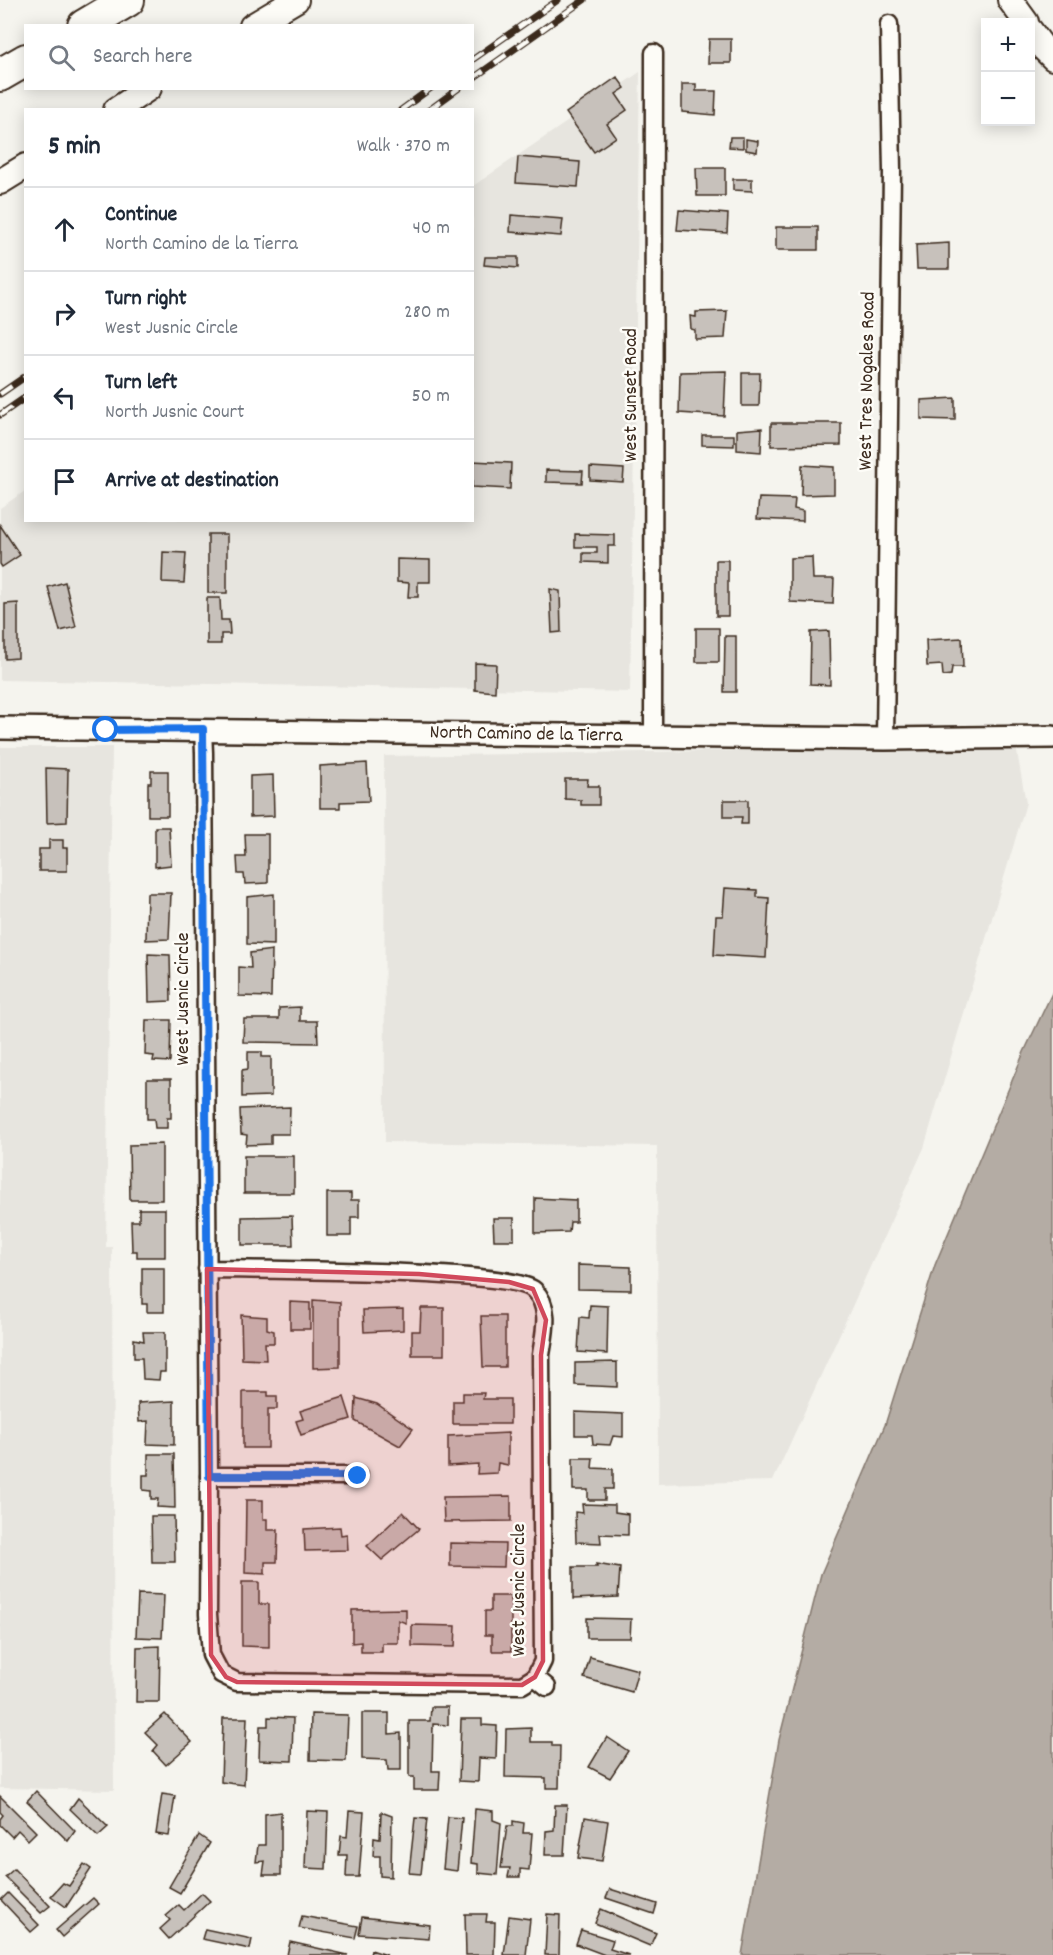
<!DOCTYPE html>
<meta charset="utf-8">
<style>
body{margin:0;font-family:Dekko,sans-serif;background:#f2f2f3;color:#1f2937}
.controls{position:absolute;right:18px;top:18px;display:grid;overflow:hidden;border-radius:0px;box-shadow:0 3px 15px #0003}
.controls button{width:54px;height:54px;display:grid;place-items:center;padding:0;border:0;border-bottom:2px solid #e0e1e3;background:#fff;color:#1f2937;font:30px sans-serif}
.stop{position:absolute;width:18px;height:18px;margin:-14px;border:4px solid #1a73e8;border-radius:50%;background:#fff}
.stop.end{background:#1a73e8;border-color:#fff;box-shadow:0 2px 6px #0008}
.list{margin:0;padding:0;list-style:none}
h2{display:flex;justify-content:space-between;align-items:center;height:78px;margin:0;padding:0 24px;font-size:26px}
h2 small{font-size:20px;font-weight:400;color:#747a83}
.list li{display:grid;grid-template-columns:39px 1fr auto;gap:18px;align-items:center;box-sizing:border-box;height:84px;padding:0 24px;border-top:2px solid #e0e1e3}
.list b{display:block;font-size:22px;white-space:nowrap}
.list p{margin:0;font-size:20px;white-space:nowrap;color:#747a83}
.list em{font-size:20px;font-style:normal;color:#747a83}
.icon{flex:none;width:33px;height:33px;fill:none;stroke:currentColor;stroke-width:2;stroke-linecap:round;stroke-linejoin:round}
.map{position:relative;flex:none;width:1053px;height:1955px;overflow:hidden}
.search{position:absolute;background:#fff;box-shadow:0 3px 15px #0003;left:24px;top:24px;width:450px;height:66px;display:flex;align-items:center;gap:15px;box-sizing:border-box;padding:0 21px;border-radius:0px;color:#747a83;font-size:22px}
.panel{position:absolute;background:#fff;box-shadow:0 3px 15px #0003;left:24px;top:108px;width:450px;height:414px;border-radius:0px}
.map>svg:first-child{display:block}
</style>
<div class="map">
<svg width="1053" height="1955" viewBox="0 0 1053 1955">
<rect width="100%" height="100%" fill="#f5f4ee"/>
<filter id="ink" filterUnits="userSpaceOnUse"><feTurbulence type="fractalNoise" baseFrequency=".0167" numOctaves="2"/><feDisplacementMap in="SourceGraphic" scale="12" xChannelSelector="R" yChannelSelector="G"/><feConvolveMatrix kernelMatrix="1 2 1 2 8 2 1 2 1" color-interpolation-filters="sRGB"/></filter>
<g filter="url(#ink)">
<g fill="#e7e5df">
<polygon points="640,72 630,692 0,680 0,508 25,491 26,520 472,520 473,186"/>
<polygon points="1016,746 1026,803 924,1148 773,1481 658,1484 657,1146 385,1142 384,756"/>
<polygon points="0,747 112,747 106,1247 112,1247 114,1790 0,1788"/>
</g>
<polygon fill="#b4aca4" stroke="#84786e" stroke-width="1.5" points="1053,991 1053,1955 742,1955 779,1740 821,1574 885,1425 935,1265 1024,1052"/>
<g fill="#c7c1bb" stroke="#3b2a1e" stroke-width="1.5">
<polygon points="709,39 731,39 731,63 708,63"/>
<polygon points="617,77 625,88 616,94 627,110 607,124 616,137 594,152 566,113"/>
<polygon points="682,84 696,84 696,91 716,91 715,115 682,112"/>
<polygon points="730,137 743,137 743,148 729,147"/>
<polygon points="746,139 758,141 757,152 746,150"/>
<polygon points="518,157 580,162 578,187 516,183"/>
<polygon points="696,168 725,168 725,196 697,196"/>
<polygon points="733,179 752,179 752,191 733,190"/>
<polygon points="679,210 728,214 727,233 677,230"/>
<polygon points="511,215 563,219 561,236 510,232"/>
<rect x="776" y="227" width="42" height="23"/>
<polygon points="949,243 949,269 917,269 916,245"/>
<polygon points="485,257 518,257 518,268 484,265"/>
<polygon points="727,311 725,338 695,339 695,330 691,329 690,316 696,317 696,312"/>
<polygon points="726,371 724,416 679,413 680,372"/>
<polygon points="742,373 760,373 759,406 742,406"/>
<polygon points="955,398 955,420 921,419 921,400"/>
<polygon points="771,423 841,423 841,445 771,446"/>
<polygon points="762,428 761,452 737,450 737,430"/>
<polygon points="702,435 734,435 734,446 702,445"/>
<polygon points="472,461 511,463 510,489 472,487"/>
<polygon points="802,465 834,467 834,494 801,495"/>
<polygon points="590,467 624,469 623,482 590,480"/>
<polygon points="546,470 583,471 582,483 546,482"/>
<polygon points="759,498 795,499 794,509 803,511 803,521 757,519"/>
<polygon points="0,525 20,555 2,567 0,564"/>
<rect x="208" y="534" width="19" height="59"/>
<polygon points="575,534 615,535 615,546 608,546 608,563 583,562 583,553 597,553 597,547 575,547"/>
<polygon points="163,552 186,553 184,583 162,582"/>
<polygon points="812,557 813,579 834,579 833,604 790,602 790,558"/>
<polygon points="397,559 430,560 430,582 418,582 418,597 408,597 409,583 397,582"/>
<rect x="716" y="560" width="12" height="56"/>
<polygon points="65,582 76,627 60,631 48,587"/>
<polygon points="550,589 560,591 561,632 552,633"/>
<polygon points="207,598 220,598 221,620 229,620 230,634 221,634 221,644 207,644"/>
<polygon points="18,603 18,658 5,659 5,604"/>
<rect x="696" y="628" width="23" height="34"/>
<polygon points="829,631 830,685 810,684 811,632"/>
<polygon points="725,636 736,636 736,692 724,692"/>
<polygon points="962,638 963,667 952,667 951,675 943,676 942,665 927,666 926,640"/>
<polygon points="475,663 496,664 495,692 475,690"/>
<polygon points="367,763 369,801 340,802 340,808 320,808 320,766"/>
<polygon points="46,768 68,769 67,822 47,823"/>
<polygon points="151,771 168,771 168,816 148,816 148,783 151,783"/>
<polygon points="273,775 274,816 250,817 250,776"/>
<polygon points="565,779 588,779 587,786 599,786 599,805 581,805 581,800 565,799"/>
<polygon points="724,800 748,800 748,824 741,824 742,817 724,817"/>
<polygon points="155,827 169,827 171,865 155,867"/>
<polygon points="245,834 268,834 268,883 245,884 244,874 238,874 237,857 246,857"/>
<polygon points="49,840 63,840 63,848 67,848 67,871 39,871 39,849 49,849"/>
<polygon points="725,888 757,890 757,897 769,898 766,958 714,955 716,916 723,916"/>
<polygon points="147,893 171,893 169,939 146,940"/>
<polygon points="274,894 274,945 247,944 247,897"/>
<polygon points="272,950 271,997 239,996 239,967 251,968 250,953"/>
<polygon points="148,954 170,955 171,1001 149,1002"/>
<polygon points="300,1007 300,1021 317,1021 318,1043 243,1042 244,1019 279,1019 279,1008"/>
<polygon points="146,1020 171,1020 170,1062 153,1061 154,1056 145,1055"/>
<polygon points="248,1052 262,1052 262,1057 271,1057 271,1096 242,1097 242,1070 248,1069"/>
<polygon points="147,1079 171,1079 171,1118 167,1118 167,1128 155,1128 154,1119 147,1119"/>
<polygon points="290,1107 289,1134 271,1134 271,1144 246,1145 247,1135 241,1134 240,1109"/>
<polygon points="162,1144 162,1200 130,1200 129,1145"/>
<rect x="244" y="1156" width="50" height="37"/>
<polygon points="327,1193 351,1193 351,1200 359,1200 359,1217 351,1217 351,1236 327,1236"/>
<polygon points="535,1198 576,1200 576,1222 570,1222 569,1232 535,1233"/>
<polygon points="139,1209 165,1209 165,1257 137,1257 137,1251 132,1251 131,1221 139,1221"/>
<polygon points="292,1216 293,1245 242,1245 242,1217"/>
<polygon points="493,1218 514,1218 514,1240 494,1240"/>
<polygon points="578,1265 631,1267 631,1290 578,1289"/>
<polygon points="142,1268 164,1268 164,1312 147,1312 147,1304 142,1304"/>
<polygon points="313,1300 340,1302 340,1367 313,1368"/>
<polygon points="290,1302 310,1303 310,1329 290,1329"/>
<polygon points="590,1305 608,1306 607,1354 578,1352 580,1317 589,1318"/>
<polygon points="421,1308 444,1308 444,1355 412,1355 412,1331 420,1331"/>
<polygon points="403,1309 403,1330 364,1332 363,1310"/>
<polygon points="241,1315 267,1317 267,1329 274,1331 274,1343 265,1343 266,1360 242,1359"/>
<polygon points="481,1316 505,1316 505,1367 483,1367"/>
<polygon points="143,1332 165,1332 165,1372 160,1372 159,1380 143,1379 142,1358 134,1358 134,1339 144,1341"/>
<polygon points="617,1362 617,1387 575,1385 575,1363"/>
<polygon points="243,1392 268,1392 268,1396 277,1396 277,1409 268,1409 268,1448 243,1448"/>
<polygon points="463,1393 484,1393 483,1399 510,1399 510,1424 453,1424 453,1401 463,1401"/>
<polygon points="344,1397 351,1419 301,1435 296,1421 303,1419 300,1411"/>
<polygon points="356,1398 377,1404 413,1429 400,1446 355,1421"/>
<polygon points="174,1401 174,1445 147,1444 148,1421 139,1422 138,1403"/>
<polygon points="575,1412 623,1414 623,1437 613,1436 610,1445 593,1444 592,1435 575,1435"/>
<polygon points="508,1433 508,1465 498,1463 497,1473 477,1474 478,1464 448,1466 448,1436"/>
<polygon points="148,1454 174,1454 175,1508 157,1507 158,1499 151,1499 151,1491 143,1490 143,1475 148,1475"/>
<polygon points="573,1458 593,1458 592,1468 613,1469 613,1489 605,1489 605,1500 588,1500 588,1490 573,1490"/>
<polygon points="511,1496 511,1521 444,1522 443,1497"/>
<polygon points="246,1500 263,1500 263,1519 267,1519 267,1530 278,1530 277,1562 265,1562 265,1574 245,1573"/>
<polygon points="582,1504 615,1505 615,1512 628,1514 628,1535 600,1534 601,1543 576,1542 575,1512 583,1513"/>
<polygon points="403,1512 419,1529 382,1560 367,1546"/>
<polygon points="151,1516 174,1516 175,1562 152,1562"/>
<polygon points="340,1527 341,1535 347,1534 348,1550 305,1551 304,1529"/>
<polygon points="450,1543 505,1544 504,1567 450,1566"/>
<polygon points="596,1564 620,1568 618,1597 573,1599 573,1567 597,1567"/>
<polygon points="242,1582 259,1582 259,1604 269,1604 269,1647 242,1646"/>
<polygon points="138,1594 164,1595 162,1638 136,1637"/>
<polygon points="491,1596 511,1596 511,1651 492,1651 492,1635 485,1635 485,1611 491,1611"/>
<polygon points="406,1609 406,1623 398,1620 398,1643 382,1643 382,1652 361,1652 361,1642 352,1643 352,1610"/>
<polygon points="587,1618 631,1619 630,1638 587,1638"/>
<polygon points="412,1625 456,1626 455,1647 412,1646"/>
<polygon points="160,1646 159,1702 136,1702 137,1647"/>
<polygon points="590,1657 638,1670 632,1692 584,1678"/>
<polygon points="431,1707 448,1707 448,1725 433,1724 432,1771 440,1771 439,1790 414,1790 414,1777 409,1777 409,1721 430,1721"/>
<polygon points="362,1713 389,1713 389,1734 401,1733 401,1770 388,1770 387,1760 362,1759"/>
<polygon points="165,1714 192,1742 166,1765 153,1751 158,1745 145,1732"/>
<polygon points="311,1714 348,1715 346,1761 310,1760"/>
<polygon points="268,1717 293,1718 292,1761 259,1760 260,1726 268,1726"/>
<polygon points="223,1718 247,1718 244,1785 221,1782"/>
<polygon points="461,1719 482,1719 482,1725 497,1726 496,1759 479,1758 478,1782 459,1781"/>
<polygon points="531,1728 531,1742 552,1742 552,1746 560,1746 559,1788 546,1788 546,1778 505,1777 506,1729"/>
<polygon points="607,1737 628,1751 610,1778 589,1767"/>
<polygon points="36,1791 75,1831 68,1841 27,1801"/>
<polygon points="162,1794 175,1796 169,1836 156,1834"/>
<polygon points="0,1796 36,1832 28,1840 18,1830 12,1837 0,1825 0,1819 3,1815 0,1812"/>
<polygon points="78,1798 108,1827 98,1836 70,1809"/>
<polygon points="555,1805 567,1805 564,1855 545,1855 546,1831 554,1830"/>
<polygon points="475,1809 493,1811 493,1820 501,1823 497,1875 478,1873 478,1864 471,1863"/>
<polygon points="307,1811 328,1812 326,1869 305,1868"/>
<polygon points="349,1811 364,1812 359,1877 346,1877 347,1855 339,1855 341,1836 347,1837"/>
<polygon points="281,1812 281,1875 263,1875 265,1861 256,1862 258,1845 265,1845 265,1814"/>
<polygon points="381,1812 392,1816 391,1877 380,1876 380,1856 373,1856 374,1838 380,1839"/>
<polygon points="448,1817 462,1818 457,1871 443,1869"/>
<polygon points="585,1817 608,1821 602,1861 578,1858"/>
<polygon points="415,1818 427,1819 421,1874 409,1873"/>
<polygon points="513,1821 524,1823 523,1833 532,1833 529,1870 520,1869 520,1877 508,1877 510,1868 501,1868 507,1826 513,1826"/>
<polygon points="199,1835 210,1843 180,1893 169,1887"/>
<polygon points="84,1864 91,1869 66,1907 51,1896 63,1883 69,1886"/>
<polygon points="14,1869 50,1906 41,1913 5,1877"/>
<polygon points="610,1889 657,1904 654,1914 606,1898"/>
<polygon points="8,1893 39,1925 31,1932 1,1900"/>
<polygon points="202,1893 210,1901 169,1939 160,1929 170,1920 166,1916 179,1905 184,1910"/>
<polygon points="93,1898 99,1904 62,1937 56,1930"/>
<polygon points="601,1909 656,1933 650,1946 595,1923"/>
<polygon points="465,1914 487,1914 486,1922 495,1922 494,1955 466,1955"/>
<polygon points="547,1914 560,1915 559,1955 545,1955"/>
<polygon points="302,1916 358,1926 355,1938 299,1928"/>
<polygon points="509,1916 530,1919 526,1955 504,1955"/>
<polygon points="362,1917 430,1925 429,1939 359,1934"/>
<polygon points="205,1929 252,1939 250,1949 202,1939"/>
<polygon points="581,1930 613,1940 610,1949 629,1955 605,1955 576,1944"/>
<polygon points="290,1942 348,1955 287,1955"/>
<polygon points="371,1950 387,1955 370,1955"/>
</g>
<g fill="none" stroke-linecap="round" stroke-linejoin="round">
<defs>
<g id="minor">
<path d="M203,729L204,753L209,1476L208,1614L211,1655L221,1674L237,1682L522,1685L535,1677L543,1661L541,1355C544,1334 552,1308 534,1290C512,1269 253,1270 207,1269"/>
<polyline points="653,737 654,53"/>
<polyline points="885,739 892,171 889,24"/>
<polyline points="209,1476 358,1476"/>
<polyline points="535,1677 547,1687"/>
</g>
<polyline id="tertiary" points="0,728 885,739 1053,737"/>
<g id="secondary">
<polyline points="1010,0 1026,22"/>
<polyline points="252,26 296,0"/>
<polyline points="1030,30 1044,49 1053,58"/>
<polyline points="116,110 149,88"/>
<polyline points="0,182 26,166"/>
</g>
<g id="motorway">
<polyline points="84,26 128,0"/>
<polyline points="0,75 26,60"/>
</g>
</defs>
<use href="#minor" stroke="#3b2a1e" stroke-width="21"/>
<use href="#tertiary" stroke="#3b2a1e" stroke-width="26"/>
<use href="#secondary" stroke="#3b2a1e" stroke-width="28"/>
<use href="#motorway" stroke="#3b2a1e" stroke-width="36"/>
<use href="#minor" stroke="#fdfcf7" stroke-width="16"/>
<use href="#tertiary" stroke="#fdfcf7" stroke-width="21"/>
<use href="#secondary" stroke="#fdfcf7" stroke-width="24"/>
<use href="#motorway" stroke="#fdfcf7" stroke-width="32"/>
<defs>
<g id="rail">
<polyline points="472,60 558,0"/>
<polyline points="472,79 584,0"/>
<polyline points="401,110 431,88"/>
<polyline points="429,110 459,88"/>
<polyline points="0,394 26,376"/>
<polyline points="0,415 26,397"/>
</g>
</defs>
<use href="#rail" stroke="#3b2a1e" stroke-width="7"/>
<use href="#rail" stroke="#fdfcf7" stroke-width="4.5" stroke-dasharray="14" stroke-linecap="butt"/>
</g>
</g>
<g fill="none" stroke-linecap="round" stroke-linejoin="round" filter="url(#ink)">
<polyline stroke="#1a73e8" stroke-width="8" points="106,730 203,729 209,1476 358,1476"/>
</g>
<path fill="#d1495b" fill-opacity="0.2" stroke="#d1495b" stroke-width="4.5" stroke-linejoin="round" d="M207,1269L419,1274L509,1282L533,1289L546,1320L541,1355L543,1661L535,1677L522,1685L237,1682L226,1677L211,1655Z"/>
<g text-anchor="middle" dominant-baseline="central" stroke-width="5" stroke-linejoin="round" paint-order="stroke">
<g font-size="20" fill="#3b2a1e" stroke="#fdfcf7">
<text transform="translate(868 381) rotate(-89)">West Tres Nogales Road</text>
<text transform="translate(632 395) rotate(-90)">West Sunset Road</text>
<text transform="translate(526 735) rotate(1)">North Camino de la Tierra</text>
<text transform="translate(184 999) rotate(-90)">West Jusnic Circle</text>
<text transform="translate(520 1590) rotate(-90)">West Jusnic Circle</text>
</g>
</g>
</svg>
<div class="controls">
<button>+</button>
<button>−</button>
</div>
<div class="stop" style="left:106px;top:730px"></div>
<div class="stop end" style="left:358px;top:1476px"></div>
<div class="search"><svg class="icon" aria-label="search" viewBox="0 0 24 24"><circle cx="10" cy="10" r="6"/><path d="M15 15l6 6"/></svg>Search here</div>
<section class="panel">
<h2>5 min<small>Walk · 370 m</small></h2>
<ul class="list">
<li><svg class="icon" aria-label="ahead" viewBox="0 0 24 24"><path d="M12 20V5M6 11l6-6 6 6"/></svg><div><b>Continue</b><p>North Camino de la Tierra</p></div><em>40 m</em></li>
<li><svg class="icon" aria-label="right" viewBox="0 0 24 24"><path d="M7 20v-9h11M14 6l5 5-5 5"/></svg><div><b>Turn right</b><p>West Jusnic Circle</p></div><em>280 m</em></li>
<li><svg class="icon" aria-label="left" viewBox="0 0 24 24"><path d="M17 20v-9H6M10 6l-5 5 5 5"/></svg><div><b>Turn left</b><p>North Jusnic Court</p></div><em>50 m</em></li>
<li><svg class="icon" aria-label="arrive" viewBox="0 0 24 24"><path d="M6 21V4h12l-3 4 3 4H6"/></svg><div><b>Arrive at destination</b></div></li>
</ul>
</section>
</div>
